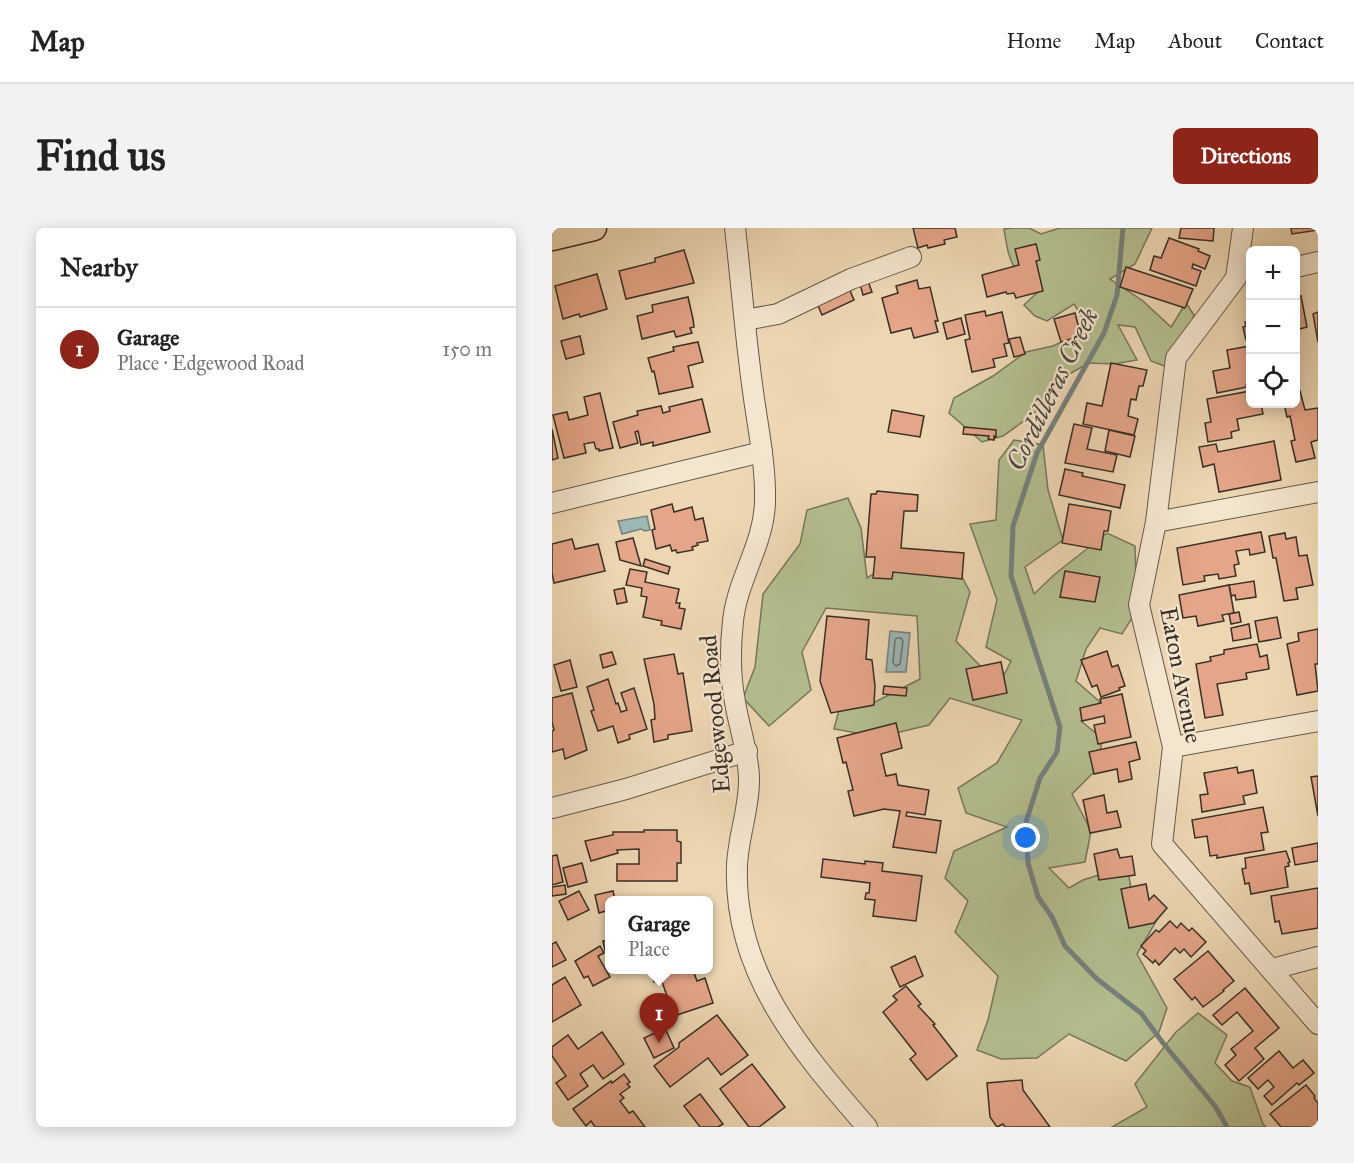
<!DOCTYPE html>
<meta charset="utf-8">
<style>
body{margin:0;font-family:"IM FELL Great Primer",serif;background:#f2f2f2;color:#222}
.controls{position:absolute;right:18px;top:18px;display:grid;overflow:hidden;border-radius:9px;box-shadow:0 3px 15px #0003}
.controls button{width:54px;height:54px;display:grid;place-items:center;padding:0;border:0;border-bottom:2px solid #e0e0e0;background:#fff;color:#222;font:30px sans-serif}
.you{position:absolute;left:474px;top:610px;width:21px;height:21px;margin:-15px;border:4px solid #fff;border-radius:50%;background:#1a73e8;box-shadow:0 0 0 9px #1a73e833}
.badge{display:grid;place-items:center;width:39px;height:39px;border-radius:50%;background:#8f2418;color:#fff;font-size:20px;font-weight:700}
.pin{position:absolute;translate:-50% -50px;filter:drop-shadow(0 2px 3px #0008)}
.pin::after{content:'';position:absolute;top:32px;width:21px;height:18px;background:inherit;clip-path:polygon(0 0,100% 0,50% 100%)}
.popup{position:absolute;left:53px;top:668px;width:108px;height:78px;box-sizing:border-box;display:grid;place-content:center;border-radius:9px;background:#fff;filter:drop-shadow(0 2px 4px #0005);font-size:20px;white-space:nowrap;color:#767676}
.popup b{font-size:22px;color:#222}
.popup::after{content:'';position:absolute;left:50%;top:100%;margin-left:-12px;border:12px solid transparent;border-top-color:#fff}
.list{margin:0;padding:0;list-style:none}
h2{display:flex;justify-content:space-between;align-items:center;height:78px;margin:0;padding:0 24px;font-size:26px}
h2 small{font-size:20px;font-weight:400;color:#767676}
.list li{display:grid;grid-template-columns:39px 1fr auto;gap:18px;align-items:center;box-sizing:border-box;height:84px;padding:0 24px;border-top:2px solid #e0e0e0}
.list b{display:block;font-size:22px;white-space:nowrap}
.list p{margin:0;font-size:20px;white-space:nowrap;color:#767676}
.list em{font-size:20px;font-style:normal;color:#767676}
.icon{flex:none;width:33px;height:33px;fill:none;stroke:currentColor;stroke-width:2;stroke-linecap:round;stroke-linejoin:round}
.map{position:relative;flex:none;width:766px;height:899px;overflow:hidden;border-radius:9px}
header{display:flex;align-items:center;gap:36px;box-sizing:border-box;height:84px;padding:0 30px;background:#fff;border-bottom:2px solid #e0e0e0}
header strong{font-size:28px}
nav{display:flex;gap:33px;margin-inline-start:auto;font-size:21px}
.intro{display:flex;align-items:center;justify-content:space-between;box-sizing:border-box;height:144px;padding:0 36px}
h1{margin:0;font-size:42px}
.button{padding:15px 27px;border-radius:9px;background:#8f2418;color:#fff;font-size:21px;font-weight:700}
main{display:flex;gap:36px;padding:0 36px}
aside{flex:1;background:#fff;border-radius:9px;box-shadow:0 3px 15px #0003}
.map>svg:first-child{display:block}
</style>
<header>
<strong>Map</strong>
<nav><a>Home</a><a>Map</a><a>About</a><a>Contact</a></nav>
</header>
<div class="intro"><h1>Find us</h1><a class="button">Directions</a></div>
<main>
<aside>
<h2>Nearby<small></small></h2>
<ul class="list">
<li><span class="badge">1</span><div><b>Garage</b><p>Place · Edgewood Road</p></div><em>150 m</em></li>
</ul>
</aside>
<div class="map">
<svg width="766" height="899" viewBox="0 0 766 899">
<rect width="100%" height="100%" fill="#edd7b3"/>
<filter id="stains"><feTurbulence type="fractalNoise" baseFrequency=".00333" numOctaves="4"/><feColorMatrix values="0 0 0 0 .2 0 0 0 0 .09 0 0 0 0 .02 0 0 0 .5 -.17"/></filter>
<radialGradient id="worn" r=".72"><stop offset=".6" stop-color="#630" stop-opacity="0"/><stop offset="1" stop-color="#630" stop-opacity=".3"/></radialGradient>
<g fill="#b4bf90" stroke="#76775b" stroke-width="1.5">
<path d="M460,0H477L489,6L508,0H600L583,36L558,51L591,73L619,99L634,75L642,87L637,104L615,139L599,133L583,99L566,97L585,132L562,136L537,135L499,156L483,185L451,208L430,214L397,185L402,170L441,148L474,124L501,118L528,105L533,93L522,76L495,93L483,88L472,77L490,60C459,46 457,33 452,1Z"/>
<polygon points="462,212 491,217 496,262 511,312 473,339 482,366 503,346 555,305 583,318 585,382 570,406 548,400 534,421 524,453 548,474 529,493 550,510 547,539 520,566 539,603 533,634 497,640 517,660 531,652 575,638 582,676 606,690 585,726 615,780 607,804 574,833 517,806 485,830 449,831 425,822 436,792 446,748 403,704 416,673 393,650 402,623 455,599 414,585 406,560 445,535 470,492 398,470 377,497 327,509 282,501 288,478 323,474 368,451 365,388 274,380 250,424 259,462 217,498 191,470 203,439 211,366 248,316 255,282 296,270 309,300 315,350 359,323 399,328 418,364 404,413 447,457 459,433 434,419 445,372 418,296 444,292 447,232"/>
<polygon points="646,785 675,807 663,835 680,853 698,859 711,896 714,899 560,899 595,879 583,856 624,804"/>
</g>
<g fill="#9db7b7" stroke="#75817d" stroke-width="1.5">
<polygon points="95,288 98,302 93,303 89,301 70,306 66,293"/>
<polygon points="338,403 358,405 354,444 334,444"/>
</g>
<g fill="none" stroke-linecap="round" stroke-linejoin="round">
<polygon stroke="#6a736e" stroke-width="1.5" points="345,410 349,410 351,413 348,436 344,438 341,435 343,412"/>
<polyline stroke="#75817d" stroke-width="5" points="571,0 565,67 552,105 485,225 461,298 459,348 508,499 505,524 488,550 474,594 476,635 486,669 500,689 513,718 545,751 589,785 611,815 663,878 675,899"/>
</g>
<g fill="#e5a588" stroke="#382f26" stroke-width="1.5">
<polygon points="361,0 403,0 405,9 392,12 393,16 376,20 375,17 366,20"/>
<polygon points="629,0 662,0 661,13 627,10"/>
<polygon points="739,0 766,0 766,2 740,6"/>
<polygon points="617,10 647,21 646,23 658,28 653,41 641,36 640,40 649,43 644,58 598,42 602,28 609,30"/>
<polygon points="484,16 488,32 484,33 491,63 464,70 462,65 455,66 454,64 435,69 430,47 467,37 463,21"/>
<polygon points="132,22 142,55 74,71 67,43 103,34 103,30"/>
<polygon points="574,39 641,61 633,80 568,59"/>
<polygon points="45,46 55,81 28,89 27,86 11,91 3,58"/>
<polygon points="365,52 367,61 378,59 386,93 383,93 386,104 362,110 359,100 339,105 330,70 346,65 344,58"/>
<polygon points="316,53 320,64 311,67 308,56"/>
<polygon points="296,58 302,72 270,87 264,73"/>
<polygon points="749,68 755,99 744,102 744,69"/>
<polygon points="136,69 141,91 142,99 138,100 140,105 124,109 122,103 90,111 85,88 101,84 100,77"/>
<polygon points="433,83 434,88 450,84 457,115 452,116 455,128 441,131 443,139 420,144 413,112 418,111 413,87"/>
<polygon points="766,84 766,114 761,86"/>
<polygon points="523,85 529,108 509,114 502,91"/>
<polygon points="409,90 413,106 395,111 391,95"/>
<polygon points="698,93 698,111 694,112 691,99 694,98 693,94"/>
<polygon points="28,108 32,126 14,131 9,113"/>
<polygon points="468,109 473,126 462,129 457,111"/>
<polygon points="146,114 151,134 136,138 141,159 107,166 102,143 100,144 96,130 122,123 121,119"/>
<polygon points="698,118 698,156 694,157 695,159 665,165 661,143 678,140 675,122"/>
<polygon points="559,135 595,142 591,158 587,158 584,172 579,171 576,188 586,191 582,207 531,196 535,175 550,178"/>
<polygon points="698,163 698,176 709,176 711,186 685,191 687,202 679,204 680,210 656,214 653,195 659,194 655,171"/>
<polygon points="748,163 753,182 766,180 766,212 759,214 763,230 744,234 739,213 743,212 738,188 735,189 732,176 744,176 744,164"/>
<polygon points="48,165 61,220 47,223 47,221 44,221 42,214 32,216 34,225 12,230 1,187 15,184 17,192 36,187 32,169"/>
<polygon points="150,171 158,204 101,218 101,214 89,217 86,203 83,204 86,215 68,220 61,194 86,187 85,183 109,178 111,185 118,183 117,179"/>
<polygon points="340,182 372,188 368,209 336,204"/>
<polygon points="522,196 540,200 535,221 565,227 561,244 513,235"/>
<polygon points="412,199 444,202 444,209 442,208 442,212 436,211 437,208 411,206"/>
<polygon points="0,201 6,230 0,232"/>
<polygon points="557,202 583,208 578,229 553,223"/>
<polygon points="722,213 729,252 667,264 662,236 651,239 647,219 664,216 666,224"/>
<polygon points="513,241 531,245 530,248 573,257 568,280 507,267"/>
<polygon points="325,263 366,267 365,283 352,283 349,320 412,325 410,351 341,344 340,351 321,350 323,329 314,329 319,266 324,266"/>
<polygon points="120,276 122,284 140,279 143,292 151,290 156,313 145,315 146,317 140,319 141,322 125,325 124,322 120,323 118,317 104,321 100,302 103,301 99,282"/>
<polygon points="517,276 559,283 556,303 552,303 549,322 510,315"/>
<polygon points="709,304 713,324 698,327 697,321 684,323 687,336 682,337 684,348 667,351 666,346 652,348 653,353 631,357 625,320"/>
<polygon points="733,305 734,311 744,309 747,328 755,327 761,357 744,360 746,371 732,373 724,330 721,330 717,308"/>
<polygon points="81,310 89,338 68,332 64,314"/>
<polygon points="20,311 23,321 46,316 53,343 2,355 0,345 0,316"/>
<polygon points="93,331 118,339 116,346 91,338"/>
<polygon points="78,341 95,344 93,354 127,361 124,375 128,375 127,380 133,381 129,401 109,397 110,393 91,389 95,369 89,368 90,360 74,357"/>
<polygon points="513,343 548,349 543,374 508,369"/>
<polygon points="702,353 704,369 684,372 683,367 679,368 677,357"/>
<polygon points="677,357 682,385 670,387 672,393 646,398 644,388 631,390 627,367"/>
<polygon points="72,360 75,374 65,376 62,362"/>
<polygon points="687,384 689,394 679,396 677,386"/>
<polygon points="275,388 317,392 314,431 320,432 323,458 322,477 279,485 268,453"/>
<polygon points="725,389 729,410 707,414 703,393"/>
<polygon points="697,396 699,410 681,413 679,400"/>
<polygon points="766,401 766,436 763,436 766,463 745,467 735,416 747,413 746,405"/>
<polygon points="705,416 708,429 715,427 717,441 694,445 695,451 665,456 671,487 653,490 644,436 659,433 658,429 672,426 672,422"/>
<polygon points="555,423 560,439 566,437 573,458 567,460 568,462 549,469 545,457 540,459 529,432"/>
<polygon points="60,424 64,436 51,440 48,427"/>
<polygon points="122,426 126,446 131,445 140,503 116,507 116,511 102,514 99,492 103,491 102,476 92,431"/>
<polygon points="18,432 25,459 9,463 2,437"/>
<polygon points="449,434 455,465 421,472 414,441"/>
<polygon points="56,451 64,476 66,475 69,484 75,482 69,465 82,460 95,501 77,507 78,511 66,515 61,498 46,503 39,483 42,482 35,459"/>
<polygon points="332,458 355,460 354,468 331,466"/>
<polygon points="20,465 35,522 13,531 11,521 0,524 0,503 2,502 0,494 0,470"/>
<polygon points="570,466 579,509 546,516 542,497 553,495 552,488 530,493 528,480 549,475 548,471"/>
<polygon points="344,495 350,520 329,526 334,548 344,546 346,557 377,562 373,587 355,584 354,588 389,593 384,625 341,619 348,583 332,581 302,588 296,563 301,562 294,534 291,535 285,510"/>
<polygon points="584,514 588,531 577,534 580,551 567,554 565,541 542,546 537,524"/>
<polygon points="685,539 686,545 701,542 705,565 691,568 693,576 650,584 648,567 656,566 652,545"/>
<polygon points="766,548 766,588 759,549"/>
<polygon points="552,567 555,585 565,583 569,599 538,605 531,572"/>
<polygon points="711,579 716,604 709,605 712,622 665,630 665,627 658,628 655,608 643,610 640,592"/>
<polygon points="92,602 125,602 125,613 129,614 129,635 125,635 125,653 65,653 65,636 87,636 87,621 65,622 66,625 39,633 33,613 61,607 61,604 92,604"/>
<polygon points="766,615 766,633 743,637 740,620"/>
<polygon points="565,621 568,630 580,628 583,647 547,652 542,626"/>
<polygon points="734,623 738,634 736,635 737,638 733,639 736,659 699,666 697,655 693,656 690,641 694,640 693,630"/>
<polygon points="5,627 11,654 0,657 0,628"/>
<polygon points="271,631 313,636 313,633 331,635 330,643 370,648 364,693 321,688 323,672 313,671 314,665 317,665 318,655 269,649"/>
<polygon points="30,635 35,654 16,659 11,640"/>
<polygon points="594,656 597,672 602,667 615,680 602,695 577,700 569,661"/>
<polygon points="13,657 14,666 0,668 0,659"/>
<polygon points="766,660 766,700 730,706 727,693 723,694 719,668"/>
<polygon points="27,663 37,682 16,692 7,673"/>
<polygon points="61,663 63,672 57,672 57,682 47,685 43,667"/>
<polygon points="618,693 625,700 629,695 637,703 640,700 654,714 639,729 632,721 628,725 623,720 607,737 603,732 601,735 591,726 594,723 589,718 604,702 607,704"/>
<polygon points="57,712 57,735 56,735 51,713"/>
<polygon points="4,714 14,732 0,739 0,716"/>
<polygon points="48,718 52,725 46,728 58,749 41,758 36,748 32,750 23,733"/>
<polygon points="656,723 682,753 671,762 672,763 651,779 643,769 640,772 622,751"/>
<polygon points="363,728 371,748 348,759 339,739"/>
<polygon points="98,742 141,742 145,753 153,750 161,775 122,788 109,751 102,754"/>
<polygon points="13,749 29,777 0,794 0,757"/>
<polygon points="354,758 369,776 366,778 383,796 381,797 405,828 375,852 358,831 364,826 331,784 345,772 341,768"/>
<polygon points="693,760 727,800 703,820 712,831 687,853 673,837 684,827 679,821 701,803 685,784 670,797 661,787"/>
<polygon points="102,778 112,786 99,800 90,792"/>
<polygon points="165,787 196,827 169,847 156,830 118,859 102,838 127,819 127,815"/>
<polygon points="113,800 122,820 102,830 92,810"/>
<polygon points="50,804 72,836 51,851 41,837 28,846 36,858 16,872 4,855 14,848 0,828 0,819 16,807 26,821"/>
<polygon points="727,823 741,840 751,832 762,845 747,857 745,855 720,877 712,868 722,859 716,852 706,861 696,850"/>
<polygon points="200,836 233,879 207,899 197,899 168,861"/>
<polygon points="72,846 78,854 75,856 78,859 68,866 72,870 68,873 77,885 81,883 93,899 43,899 39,893 34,898 21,881 59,853 60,855"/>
<polygon points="470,852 471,862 498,899 453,899 451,896 445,899 438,889 435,855"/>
<polygon points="754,857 763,868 762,870 766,875 766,897 764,899 729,899 718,886"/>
<polygon points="148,866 171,896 166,899 148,899 132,878"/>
</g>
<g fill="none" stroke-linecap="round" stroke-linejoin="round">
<defs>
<g id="minor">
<path d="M183,0C189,52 193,104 200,156C205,196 214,235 213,274C212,316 185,352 181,393C178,420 178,448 183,474C187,499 196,523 197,549C198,579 186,608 185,638C181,745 249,823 315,899"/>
<polyline points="691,0 684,50 624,130 604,294 587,377 621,519 610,616 766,796"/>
<polyline points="744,39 766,34"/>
<polyline points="193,92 226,86 299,51 359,29"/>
<polyline points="0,275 210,224"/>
<polyline points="604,294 766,264"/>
<polyline points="621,519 766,493"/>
<polyline points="0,580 74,561 195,523"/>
<polyline points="720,741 766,729"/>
</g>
<polyline id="major" points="0,10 42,0"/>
</defs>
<use href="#minor" stroke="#655949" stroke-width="22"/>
<use href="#major" stroke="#382f26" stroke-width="27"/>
<use href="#minor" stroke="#f3e5ce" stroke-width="20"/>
<use href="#major" stroke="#edd7b3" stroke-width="24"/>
</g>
<g text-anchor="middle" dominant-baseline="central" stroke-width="4.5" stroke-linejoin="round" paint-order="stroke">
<g font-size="24" fill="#382f26" stroke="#f3e5ce">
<text transform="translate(629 447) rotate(79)">Eaton Avenue</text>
<text transform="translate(163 486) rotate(-95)">Edgewood Road</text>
</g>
<g font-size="26" font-style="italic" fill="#4c4a43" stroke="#f3e5ce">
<text transform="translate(500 161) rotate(-64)">Cordilleras Creek</text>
</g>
</g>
<rect width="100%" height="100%" filter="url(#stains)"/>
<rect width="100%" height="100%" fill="url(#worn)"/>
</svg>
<div class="controls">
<button>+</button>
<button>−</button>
<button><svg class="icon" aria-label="locate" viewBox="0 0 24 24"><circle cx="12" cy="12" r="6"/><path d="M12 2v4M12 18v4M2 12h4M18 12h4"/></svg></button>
</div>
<div class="you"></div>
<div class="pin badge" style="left:107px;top:815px">1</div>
<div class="popup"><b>Garage</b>Place</div>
</div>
</main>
